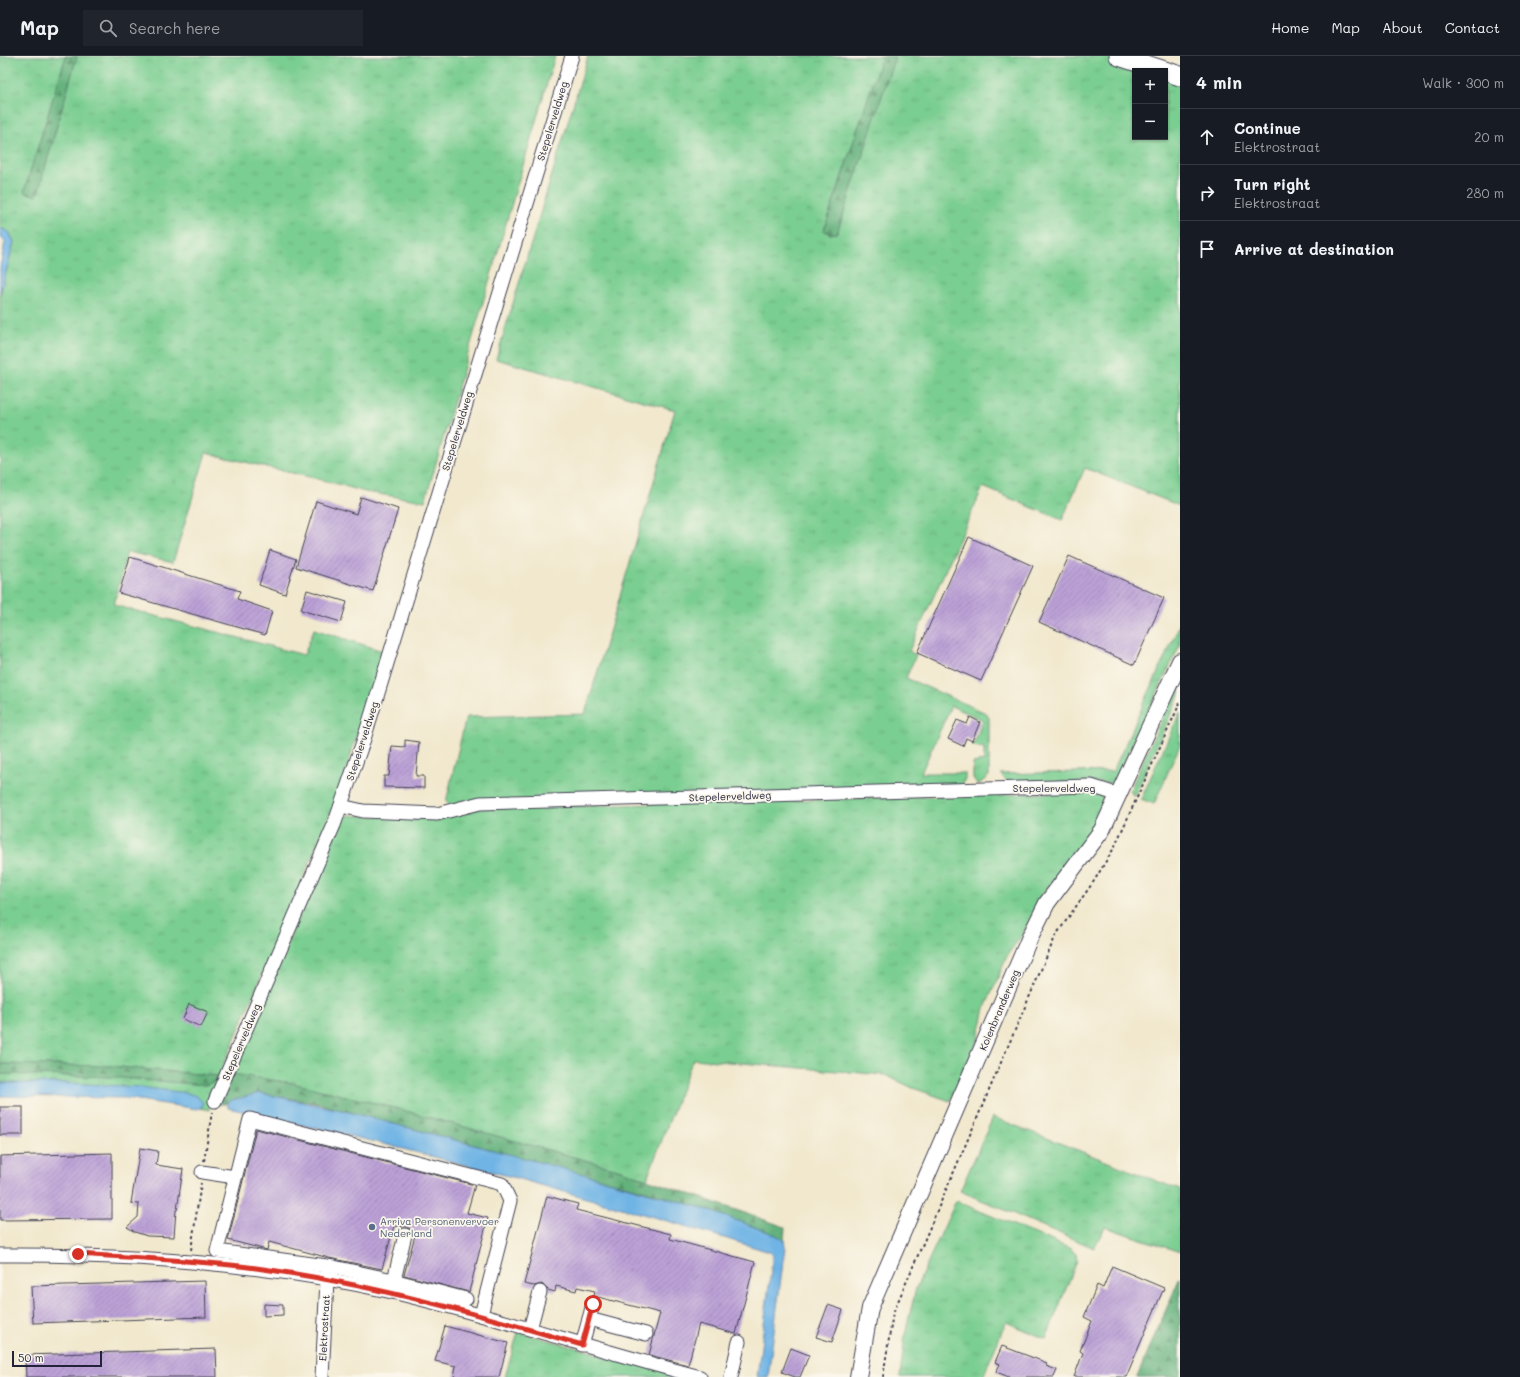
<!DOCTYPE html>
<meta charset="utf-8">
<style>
body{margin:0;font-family:Mali,sans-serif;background:#20242c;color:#f1f3f6}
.controls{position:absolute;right:12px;top:12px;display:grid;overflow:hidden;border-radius:0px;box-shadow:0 1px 3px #0004}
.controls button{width:36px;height:36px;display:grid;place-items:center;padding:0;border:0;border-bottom:1px solid #363941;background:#171b24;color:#f1f3f6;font:20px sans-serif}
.scale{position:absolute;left:12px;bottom:10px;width:90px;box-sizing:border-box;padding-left:4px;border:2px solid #22223b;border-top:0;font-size:11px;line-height:14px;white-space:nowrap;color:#22223b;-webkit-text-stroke:3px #fbf7ec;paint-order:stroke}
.stop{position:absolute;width:12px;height:12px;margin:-9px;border:3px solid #d93025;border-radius:50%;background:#fff}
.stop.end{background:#d93025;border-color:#fff;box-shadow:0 1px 4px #0008}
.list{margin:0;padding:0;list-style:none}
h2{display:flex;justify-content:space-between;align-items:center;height:52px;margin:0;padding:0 16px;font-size:17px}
h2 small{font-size:13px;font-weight:400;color:#9ea1a6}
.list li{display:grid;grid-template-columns:26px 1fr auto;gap:12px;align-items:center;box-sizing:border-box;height:56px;padding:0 16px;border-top:1px solid #363941}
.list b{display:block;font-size:15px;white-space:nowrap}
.list p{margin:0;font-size:13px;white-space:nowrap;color:#9ea1a6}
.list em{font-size:13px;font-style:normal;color:#9ea1a6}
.icon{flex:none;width:22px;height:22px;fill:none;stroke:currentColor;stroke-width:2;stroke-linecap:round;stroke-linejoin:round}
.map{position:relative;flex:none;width:1180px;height:1321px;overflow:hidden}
header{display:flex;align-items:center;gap:24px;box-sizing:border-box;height:56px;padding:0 20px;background:#171b24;border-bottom:1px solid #363941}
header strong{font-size:19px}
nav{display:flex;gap:22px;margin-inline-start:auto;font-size:14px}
.search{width:280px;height:36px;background:#20242c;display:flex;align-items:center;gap:10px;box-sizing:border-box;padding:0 14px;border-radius:0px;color:#9ea1a6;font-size:15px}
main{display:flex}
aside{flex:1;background:#171b24}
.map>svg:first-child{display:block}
</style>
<header>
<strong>Map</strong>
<div class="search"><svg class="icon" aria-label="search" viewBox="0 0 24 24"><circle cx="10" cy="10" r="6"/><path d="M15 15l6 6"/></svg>Search here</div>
<nav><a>Home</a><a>Map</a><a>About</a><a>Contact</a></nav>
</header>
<main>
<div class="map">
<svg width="1180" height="1321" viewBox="0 0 1180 1321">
<defs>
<pattern id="grass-tufts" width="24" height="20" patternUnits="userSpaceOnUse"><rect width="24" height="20" fill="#7ace91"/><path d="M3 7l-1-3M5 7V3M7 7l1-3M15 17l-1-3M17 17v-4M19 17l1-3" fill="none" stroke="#69b17e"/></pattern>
<pattern id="forest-firs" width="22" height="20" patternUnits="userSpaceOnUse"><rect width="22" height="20" fill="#63b17b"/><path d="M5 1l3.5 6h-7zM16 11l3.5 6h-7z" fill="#519066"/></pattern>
<pattern id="building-hatch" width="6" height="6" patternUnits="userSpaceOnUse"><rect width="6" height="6" fill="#bca1d7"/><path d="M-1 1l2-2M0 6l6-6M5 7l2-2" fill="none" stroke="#9883b0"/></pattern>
</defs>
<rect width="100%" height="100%" fill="#fbf7ec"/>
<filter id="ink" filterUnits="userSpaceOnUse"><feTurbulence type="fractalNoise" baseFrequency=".025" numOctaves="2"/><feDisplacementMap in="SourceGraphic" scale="8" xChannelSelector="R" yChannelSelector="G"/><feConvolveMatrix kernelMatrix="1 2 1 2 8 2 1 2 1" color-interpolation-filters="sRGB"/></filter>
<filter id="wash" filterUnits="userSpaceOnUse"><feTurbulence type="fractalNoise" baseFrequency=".012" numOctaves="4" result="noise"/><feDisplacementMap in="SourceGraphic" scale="16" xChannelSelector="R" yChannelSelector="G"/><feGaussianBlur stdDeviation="0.9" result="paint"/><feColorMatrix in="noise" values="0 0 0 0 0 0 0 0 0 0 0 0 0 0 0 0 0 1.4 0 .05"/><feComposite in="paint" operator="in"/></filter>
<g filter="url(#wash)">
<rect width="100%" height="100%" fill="#f1e8cd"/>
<g fill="url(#grass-tufts)" stroke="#4e7866">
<polygon points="0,0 66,0 24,136 37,140 77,0 555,0 425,445 365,436 327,425 206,397 173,506 127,496 114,549 304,599 314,573 383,595 339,737 219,1020 110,1010 0,1008 0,238 14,186 9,176 0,172"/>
<polygon points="588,0 882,0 824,174 830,178 837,177 895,0 1106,0 1148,12 1135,15 1135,81 1165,81 1165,18 1180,22 1180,450 1085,412 1062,464 983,431 909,595 916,599 906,622 986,657 989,662 989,720 978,729 973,722 973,707 984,705 984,692 973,690 983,664 951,650 921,717 965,717 965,723 961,730 450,749 446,746 466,661 585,658 675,354 496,303"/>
<polygon points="1180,568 1180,589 1115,725 1110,728 1100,726 1010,728 1000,718 1113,715"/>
<polygon points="1180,622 1180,637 1134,741 1130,734"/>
<polygon points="1180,656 1180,689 1154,748 1141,743"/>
<path d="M1097,736C1110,746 1106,748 1101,762L1040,842L1024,877L1008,898L985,952L977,988L950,1045L913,1032L885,1019L693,1003L647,1123L621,1114L395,1052L292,1027L232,1018L342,759L427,763L471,753Z"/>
<polygon points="0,1018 112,1021 206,1029 217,1024 209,1054 200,1052 203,1050 66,1027 0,1027"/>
<polygon points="993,1061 1180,1134 1180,1196 1105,1171 1094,1192 960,1135"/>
<polygon points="956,1145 1071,1193 1076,1198 1077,1205 1046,1283 1006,1266 983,1321 900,1321 905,1278 916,1232"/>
<polygon points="518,1276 685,1321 505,1321"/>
</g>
<g fill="url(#forest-firs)" stroke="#426a5b">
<polygon points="66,0 77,0 37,140 24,136"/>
<polygon points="882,0 895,0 837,177 830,178 824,174"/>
<polygon points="0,1008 110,1010 219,1020 217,1024 206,1029 112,1021 0,1018"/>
<polygon points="232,1018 292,1027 395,1052 621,1114 785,1171 784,1187 776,1179 702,1152 639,1133 320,1048 260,1037 228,1046 227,1048 218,1048"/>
<polygon points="1180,1221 1180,1321 1137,1321"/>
</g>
<g fill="#6fb4e5" stroke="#486b90">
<polygon points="0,172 9,176 14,186 0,238 0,211 5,186 0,180"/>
<polygon points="0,1027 66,1027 140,1031 187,1037 197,1040 204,1048 200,1052 197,1053 126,1042 0,1040"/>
<polygon points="260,1037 341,1054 580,1117 702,1152 776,1179 784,1185 785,1191 768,1321 757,1321 772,1207 772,1200 770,1196 678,1168 516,1122 376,1086 228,1052 228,1046 232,1044"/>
</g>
<g id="blocks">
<g fill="url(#building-hatch)">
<polygon points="361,441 398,453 373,535 296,511 316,445 356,458"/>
<polygon points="969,481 1033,510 981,625 917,597"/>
<polygon points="270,494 296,503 285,538 259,529"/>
<polygon points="1069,500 1164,542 1134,609 1039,566"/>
<polygon points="130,501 240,535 237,543 272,555 265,579 119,537"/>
<polygon points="307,534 347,546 341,566 301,554"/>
<polygon points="970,661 980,666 972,685 966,682 963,690 948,683 957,664 967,668"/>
<polygon points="405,684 419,686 416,720 424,720 424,732 384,731 384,720 389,720 392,690 405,691"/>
<polygon points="189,948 208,956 201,971 183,963"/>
<rect x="0" y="1051" width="23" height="28"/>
<polygon points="256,1073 475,1129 467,1157 488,1162 469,1236 404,1219 416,1176 407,1171 394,1170 382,1213 329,1202 269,1186 267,1194 228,1184"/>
<polygon points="140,1092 158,1095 156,1109 183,1113 177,1154 176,1154 174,1181 147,1180 135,1176 127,1171 138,1161 139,1148 131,1147"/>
<polygon points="112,1097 112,1163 0,1164 0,1100"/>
<polygon points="547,1140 578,1148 576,1154 671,1178 670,1183 755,1206 736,1278 699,1268 688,1309 649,1299 660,1257 594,1240 595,1235 577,1231 576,1235 556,1230 555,1236 548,1234 542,1228 534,1230 524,1228"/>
<polygon points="1112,1210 1164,1232 1126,1321 1074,1321 1083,1297 1080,1295 1092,1265 1084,1261 1097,1229 1103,1232"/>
<polygon points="205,1225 206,1261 33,1267 31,1230"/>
<polygon points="264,1248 283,1249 283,1259 264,1260"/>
<polygon points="828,1249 843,1254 832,1286 816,1281"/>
<polygon points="445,1270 508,1287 499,1321 454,1321 456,1310 435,1305"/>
<polygon points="1002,1290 1047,1307 1046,1310 1057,1314 1054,1321 1009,1321 996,1316 1000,1308 995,1306"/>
<polygon points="791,1292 809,1299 800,1321 795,1321 782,1316"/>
<polygon points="216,1293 217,1321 26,1321 25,1299"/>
</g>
</g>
</g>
<g filter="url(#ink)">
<use href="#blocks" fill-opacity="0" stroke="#414051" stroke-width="1"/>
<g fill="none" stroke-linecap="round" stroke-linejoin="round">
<defs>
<g id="minor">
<polyline points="341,750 363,755 437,758 480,747 1091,730 1119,739"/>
<polyline points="215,1045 334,769 364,683 572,0"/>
<polyline points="202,1116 235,1121"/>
<path d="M0,1199C132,1198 263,1207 392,1236C496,1261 597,1294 700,1321"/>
<polyline points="392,1232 405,1179"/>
<polyline points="466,1243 393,1224 334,1211 217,1195 250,1063 502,1128 510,1145 481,1259"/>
<polyline points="589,1263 646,1278"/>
<polyline points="530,1273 540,1236"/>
<polyline points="582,1289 593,1248"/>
<polyline points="322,1321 327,1224 332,1216"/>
<polyline points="731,1321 739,1286"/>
</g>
<polyline id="major" points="858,1321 870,1252 1030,881 1047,847 1102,774 1180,605"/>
<polyline id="highway" points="1119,0 1180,20"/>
</defs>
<use href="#minor" stroke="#414051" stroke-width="15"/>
<use href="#major" stroke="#414051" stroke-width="18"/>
<use href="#highway" stroke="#414051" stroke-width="21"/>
<g stroke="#414051" stroke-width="2" stroke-dasharray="3 3" stroke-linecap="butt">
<polyline points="204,1105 212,1056"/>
<polyline points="191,1194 201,1127"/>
<polyline points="883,1321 893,1257 1056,879 1094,825 1114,792 1180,647"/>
</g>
<use href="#minor" stroke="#fff" stroke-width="13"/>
<use href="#major" stroke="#fff" stroke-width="16"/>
<use href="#highway" stroke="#fff" stroke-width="19"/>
</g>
</g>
<g fill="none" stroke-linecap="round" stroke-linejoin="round" filter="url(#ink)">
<path stroke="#d93025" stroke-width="5" d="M78,1198C138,1202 197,1204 256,1212C367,1227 475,1257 582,1289L593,1248"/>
</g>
<circle fill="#5c6f8a" stroke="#fbf7ec" stroke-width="1.5" cx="372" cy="1171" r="4"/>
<g text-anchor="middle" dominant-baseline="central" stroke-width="3.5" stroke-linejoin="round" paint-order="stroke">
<g font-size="10" fill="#22223b" stroke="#fbf7ec">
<text transform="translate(552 65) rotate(-73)">Stepelerveldweg</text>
<text transform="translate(457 375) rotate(-73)">Stepelerveldweg</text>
<text transform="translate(362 685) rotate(-72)">Stepelerveldweg</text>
<text x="1054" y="732">Stepelerveldweg</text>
<text transform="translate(730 740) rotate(-2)">Stepelerveldweg</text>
<text transform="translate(999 954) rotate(-67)">Kolenbranderweg</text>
<text transform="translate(241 986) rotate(-67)">Stepelerveldweg</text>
<text transform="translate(324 1272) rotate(-87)">Elektrostraat</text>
</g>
<g font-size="10" fill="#4e5e75" stroke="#fbf7ec" text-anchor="start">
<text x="380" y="1165">Arriva Personenvervoer<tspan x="380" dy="12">Nederland</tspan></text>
</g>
</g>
</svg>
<div class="controls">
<button>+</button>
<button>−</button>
</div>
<div class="scale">50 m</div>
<div class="stop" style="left:593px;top:1248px"></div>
<div class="stop end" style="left:78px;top:1198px"></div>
</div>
<aside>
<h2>4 min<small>Walk · 300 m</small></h2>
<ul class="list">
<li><svg class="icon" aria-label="ahead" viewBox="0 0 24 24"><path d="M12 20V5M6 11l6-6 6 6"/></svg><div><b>Continue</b><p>Elektrostraat</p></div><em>20 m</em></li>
<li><svg class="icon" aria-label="right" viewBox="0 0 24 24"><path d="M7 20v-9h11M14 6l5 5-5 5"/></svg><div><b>Turn right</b><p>Elektrostraat</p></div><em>280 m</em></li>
<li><svg class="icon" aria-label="arrive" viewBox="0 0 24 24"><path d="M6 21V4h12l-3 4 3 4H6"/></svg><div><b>Arrive at destination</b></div></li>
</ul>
</aside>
</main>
